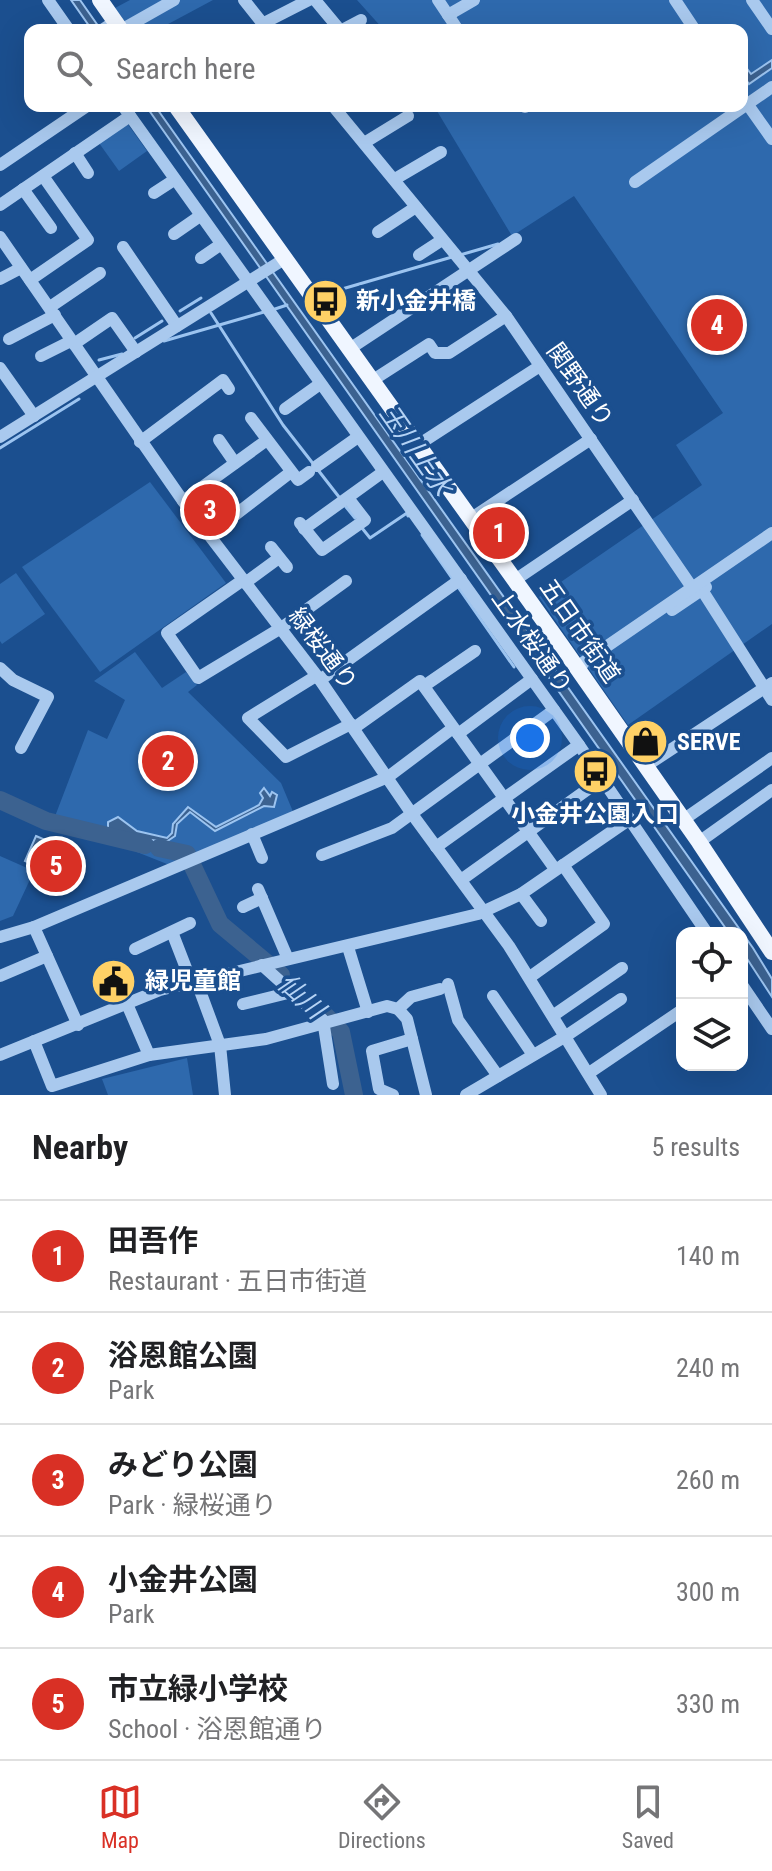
<!DOCTYPE html>
<meta charset="utf-8">
<style>
body{margin:0;font-family:"Roboto Condensed","Noto Sans JP",sans-serif;background:#f2f2f2;color:#202124}
.controls{position:absolute;right:24px;bottom:24px;display:grid;overflow:hidden;border-radius:16px;box-shadow:0 8px 32px #0002}
.controls button{width:72px;height:72px;display:grid;place-items:center;padding:0;border:0;border-bottom:2px solid #e0e0e0;background:#fff;color:#202124;font:40px sans-serif}
.you{position:absolute;left:530px;top:738px;width:28px;height:28px;margin:-20px;border:6px solid #fff;border-radius:50%;background:#1a73e8;box-shadow:0 0 0 12px #1a73e833}
.badge{display:grid;place-items:center;width:52px;height:52px;border-radius:50%;background:#d93025;color:#fff;font-size:26px;font-weight:700}
.pin{position:absolute;translate:-50% -50%;border:4px solid #fff;box-shadow:0 2px 8px #0006}
.list{margin:0;padding:0;list-style:none}
h2{display:flex;justify-content:space-between;align-items:center;height:104px;margin:0;padding:0 32px;font-size:34px}
h2 small{font-size:26px;font-weight:400;color:#757577}
.list li{display:grid;grid-template-columns:52px 1fr auto;gap:24px;align-items:center;box-sizing:border-box;height:112px;padding:0 32px;border-top:2px solid #e0e0e0}
.list b{display:block;font-size:30px;white-space:nowrap}
.list p{margin:0;font-size:26px;white-space:nowrap;color:#757577}
.list em{font-size:26px;font-style:normal;color:#757577}
.icon{flex:none;width:44px;height:44px;fill:none;stroke:currentColor;stroke-width:2;stroke-linecap:round;stroke-linejoin:round}
.map{position:relative;flex:none;width:772px;height:1095px;overflow:hidden}
.search{position:absolute;background:#fff;box-shadow:0 8px 32px #0002;left:24px;right:24px;top:24px;height:88px;display:flex;align-items:center;gap:20px;box-sizing:border-box;padding:0 28px;border-radius:16px;color:#757577;font-size:30px}
.sheet{height:664px;background:#fff}
nav{display:flex;justify-content:space-around;align-items:center;box-sizing:border-box;height:112px;border-top:2px solid #e0e0e0;background:#fff;font-size:22px;color:#757577}
nav a{display:grid;justify-items:center;gap:4px}
nav .on{color:#d93025}
.map>svg:first-child{display:block}
</style>
<div class="map">
<svg width="772" height="1095" viewBox="0 0 772 1095">
<rect width="100%" height="100%" fill="#1b4f8f"/>
<g fill="#2e69ad">
<polygon points="130,0 213,0 157,30 130,30 115,8"/>
<polygon points="357,0 772,0 772,624 628,725 539,597 702,485 676,445 723,413 574,196 512,236 434,106 742,106 742,30 384,30"/>
<polygon points="127,123 147,151 119,171 99,143"/>
<polygon points="150,482 226,583 100,672 22,567"/>
<polygon points="209,488 229,515 213,527 207,526 191,505 192,500"/>
<polygon points="16,573 45,614 2,644 0,641 0,584"/>
<polygon points="135,652 162,688 186,672 197,685 188,692 281,783 294,814 172,866 54,819 88,730 107,739 125,700 94,681"/>
<polygon points="0,856 34,871 13,916 0,921"/>
<polygon points="187,1058 193,1095 108,1095 102,1079"/>
</g>
<g fill="#3c6290" stroke="#9cc4f0" stroke-width="2">
<polygon points="71,0 80,0 101,30 92,30"/>
<polygon points="772,60 772,68 749,84 742,74 742,62 751,74"/>
<polygon points="146,106 155,106 753,948 772,979 772,997 742,951 742,933 729,933"/>
<polygon points="264,788 270,796 272,792 277,795 274,807 264,806 215,831 190,812 177,824 175,836 166,842 108,834 108,822 118,817 137,831 167,838 172,833 173,824 188,807 216,827 259,805 263,798 260,793"/>
<polygon points="36,836 80,855 69,880 25,861"/>
</g>
<g fill="none" stroke-linecap="round" stroke-linejoin="round">
<g stroke="#9cc4f0" stroke-width="3">
<polyline points="460,255 498,244"/>
<polyline points="318,296 452,257"/>
<polyline points="272,310 287,305"/>
<polyline points="180,311 201,298"/>
<polyline points="211,313 283,425 339,497"/>
<polyline points="135,338 162,321"/>
<polyline points="164,341 264,312"/>
<polyline points="99,360 122,354"/>
<polyline points="0,448 79,399"/>
<polyline points="346,507 355,518"/>
<polyline points="362,528 370,538 407,513 408,516"/>
<polyline points="422,535 454,581"/>
<polyline points="458,587 514,667"/>
</g>
<g stroke="#3c6290" stroke-width="18">
<polyline points="0,800 46,821 145,845"/>
<polyline points="159,848 187,854 220,924 281,975"/>
<polyline points="321,1011 341,1032 354,1095"/>
</g>
<g stroke="#a9c9ee" stroke-width="12">
<polyline points="48,0 69,30"/>
<polyline points="244,0 267,29"/>
<polyline points="315,0 340,30"/>
<polyline points="438,0 458,30"/>
<polyline points="675,0 695,30"/>
<polyline points="752,0 772,29"/>
<polyline points="448,15 474,0"/>
<polyline points="262,24 309,0"/>
<polyline points="102,30 111,24"/>
<polyline points="121,30 174,0"/>
<polyline points="342,30 361,20"/>
<polyline points="748,105 772,139"/>
<polyline points="123,106 579,745 707,933"/>
<polyline points="333,106 506,316 691,586 702,590 772,700"/>
<polyline points="525,106 525,107"/>
<polyline points="364,143 408,116"/>
<polyline points="75,153 88,173"/>
<polyline points="0,165 87,106"/>
<polyline points="395,179 441,152"/>
<polyline points="635,182 772,87"/>
<polyline points="23,189 51,228"/>
<polyline points="154,193 174,180"/>
<polyline points="0,205 130,116"/>
<polyline points="378,232 416,207"/>
<polyline points="174,234 200,216"/>
<polyline points="0,237 183,501 320,680 412,814 509,946 601,1095"/>
<polyline points="123,247 177,326"/>
<polyline points="419,255 442,240"/>
<polyline points="201,258 220,245"/>
<polyline points="0,279 21,268"/>
<polyline points="30,280 88,240 43,176"/>
<polyline points="50,307 100,273"/>
<polyline points="9,339 55,315"/>
<polyline points="74,344 112,318 136,352"/>
<polyline points="351,348 516,239"/>
<polyline points="41,356 71,341"/>
<polyline points="0,368 34,416"/>
<polyline points="373,380 429,344 435,353 449,353 506,316"/>
<polyline points="285,409 320,384"/>
<polyline points="251,418 298,480 309,472"/>
<polyline points="0,437 286,258"/>
<polyline points="219,440 235,463"/>
<polyline points="140,442 223,380 229,389"/>
<polyline points="418,445 540,366"/>
<polyline points="317,466 358,437"/>
<polyline points="183,501 267,440"/>
<polyline points="470,519 591,439"/>
<polyline points="300,523 322,550 365,520 348,498"/>
<polyline points="304,529 383,472"/>
<polyline points="209,535 291,472"/>
<polyline points="271,547 287,567"/>
<polyline points="243,580 167,633 198,678 281,628 346,581"/>
<polyline points="515,580 633,500"/>
<polyline points="245,583 279,558"/>
<polyline points="672,610 706,587"/>
<polyline points="0,668 13,680 48,697 21,748"/>
<polyline points="579,670 584,662 772,533"/>
<polyline points="316,676 248,718 286,757 351,724"/>
<polyline points="320,680 461,579"/>
<polyline points="424,686 475,651"/>
<polyline points="354,728 420,681 555,869"/>
<polyline points="458,734 532,679"/>
<polyline points="646,766 772,683"/>
<polyline points="683,820 772,758"/>
<polyline points="252,834 262,858"/>
<polyline points="699,842 772,790"/>
<polyline points="436,847 579,745"/>
<polyline points="322,855 392,828 554,710"/>
<polyline points="461,880 602,779"/>
<polyline points="258,889 288,959"/>
<polyline points="521,894 541,921"/>
<polyline points="243,907 262,898"/>
<polyline points="34,927 78,1025"/>
<polyline points="172,932 191,981"/>
<polyline points="0,937 34,927 388,777 453,728"/>
<polyline points="348,947 368,1012"/>
<polyline points="135,949 190,923"/>
<polyline points="262,965 323,1020 333,1084"/>
<polyline points="0,976 47,956"/>
<polyline points="530,977 604,924 563,865"/>
<polyline points="196,980 220,1045 225,1095"/>
<polyline points="448,984 458,1020 498,1076"/>
<polyline points="742,985 772,1029"/>
<polyline points="493,996 533,1055"/>
<polyline points="127,1004 149,1055"/>
<polyline points="243,1004 292,992"/>
<polyline points="398,1009 407,1019 426,1095"/>
<polyline points="554,1015 622,968"/>
<polyline points="34,1041 52,1086 149,1055 266,1039 387,1006 398,1009 411,997 440,989"/>
<polyline points="0,1055 160,990 478,914 521,894 630,819"/>
<polyline points="589,1073 682,1010"/>
<polyline points="393,1095 379,1089 372,1051 412,1039"/>
<polyline points="466,1095 566,1036 621,999"/>
</g>
<g stroke="#f0f6ff" stroke-width="16">
<polyline points="100,0 121,30"/>
<polyline points="176,106 561,645 699,842 772,952"/>
</g>
</g>
<defs>
<symbol id="bus-disc" viewBox="-11 -11 22 22"><circle r="9.5" fill="#ffd166" stroke="#1b4f8f"/><path d="M-5-6H5V4H4V6H2V4H-2V6H-4V4H-5ZM-3.5-4V0h7V-4ZM-3.5 1.2v1.5H-2V1.2ZM2 1.2v1.5H3.5V1.2Z" fill="#111"/></symbol>
<symbol id="shop-disc" viewBox="-11 -11 22 22"><circle r="9.5" fill="#ffd166" stroke="#1b4f8f"/><path d="M-5-2.5h2.3a2.7 3.5 0 0 1 5.4 0H5L5.5 6h-11ZM-1.5-2.5h3a1.5 2.3 0 0 0-3 0Z" fill="#111"/></symbol>
<symbol id="civic-disc" viewBox="-11 -11 22 22"><circle r="9.5" fill="#ffd166" stroke="#1b4f8f"/><path d="M-.6-6.5H3V-4.5H.6V-3L4-1V1h2V6H-6V1h2V-1L-.6-3ZM-1.2 2.5V6h2.4V2.5Z" fill="#111"/></symbol>
</defs>
<g fill-rule="evenodd">
<use href="#bus-disc" x="300" y="276" width="51" height="51"/>
<use href="#shop-disc" x="620" y="716" width="51" height="51"/>
<use href="#bus-disc" x="570" y="746" width="51" height="51"/>
<use href="#civic-disc" x="88" y="956" width="51" height="51"/>
</g>
<g text-anchor="middle" dominant-baseline="central" stroke-width="7" stroke-linejoin="round" paint-order="stroke">
<g font-size="24" font-weight="bold" fill="#fff" stroke="#1b4f8f" text-anchor="start">
<text x="356" y="301">新小金井橋</text>
<text x="677" y="742">SERVE</text>
<text x="595" y="814" text-anchor="middle">小金井公園入口</text>
<text x="145" y="981">緑児童館</text>
</g>
<g font-size="24" fill="#fff" stroke="#1b4f8f">
<text transform="translate(580 385) rotate(55)">関野通り</text>
<text transform="translate(580 631) rotate(55)">五日市街道</text>
<text transform="translate(532 642) rotate(55)">上水桜通り</text>
<text transform="translate(323 649) rotate(53)">緑桜通り</text>
</g>
<g font-size="26" font-style="italic" fill="#b5d3f5" stroke="#1b4f8f">
<text transform="translate(416 450) rotate(55)">玉川上水</text>
<text transform="translate(301 996) rotate(42)">仙川</text>
</g>
</g>
</svg>
<div class="controls">
<button><svg class="icon" aria-label="locate" viewBox="0 0 24 24"><circle cx="12" cy="12" r="6"/><path d="M12 2v4M12 18v4M2 12h4M18 12h4"/></svg></button>
<button><svg class="icon" aria-label="layers" viewBox="0 0 24 24"><path d="M12 4l9 5-9 5-9-5zM3 14l9 5 9-5"/></svg></button>
</div>
<div class="you"></div>
<div class="pin badge" style="left:499px;top:533px">1</div>
<div class="pin badge" style="left:168px;top:761px">2</div>
<div class="pin badge" style="left:210px;top:510px">3</div>
<div class="pin badge" style="left:717px;top:325px">4</div>
<div class="pin badge" style="left:56px;top:866px">5</div>
<div class="search"><svg class="icon" aria-label="search" viewBox="0 0 24 24"><circle cx="10" cy="10" r="6"/><path d="M15 15l6 6"/></svg>Search here</div>
</div>
<section class="sheet">
<h2>Nearby<small>5 results</small></h2>
<ul class="list">
<li><span class="badge">1</span><div><b>田吾作</b><p>Restaurant · 五日市街道</p></div><em>140 m</em></li>
<li><span class="badge">2</span><div><b>浴恩館公園</b><p>Park</p></div><em>240 m</em></li>
<li><span class="badge">3</span><div><b>みどり公園</b><p>Park · 緑桜通り</p></div><em>260 m</em></li>
<li><span class="badge">4</span><div><b>小金井公園</b><p>Park</p></div><em>300 m</em></li>
<li><span class="badge">5</span><div><b>市立緑小学校</b><p>School · 浴恩館通り</p></div><em>330 m</em></li>
</ul>
</section>
<nav>
<a class="on"><svg class="icon" aria-label="map" viewBox="0 0 24 24"><path d="M3 6l6-2 6 2 6-2v14l-6 2-6-2-6 2zM9 4v14M15 6v14"/></svg>Map</a>
<a><svg class="icon" aria-label="directions" viewBox="0 0 24 24"><path d="M12 3l9 9-9 9-9-9zM9 14v-3h6M13 9l2 2-2 2"/></svg>Directions</a>
<a><svg class="icon" aria-label="saved" viewBox="0 0 24 24"><path d="M7 4h10v16l-5-4-5 4z"/></svg>Saved</a>
</nav>
